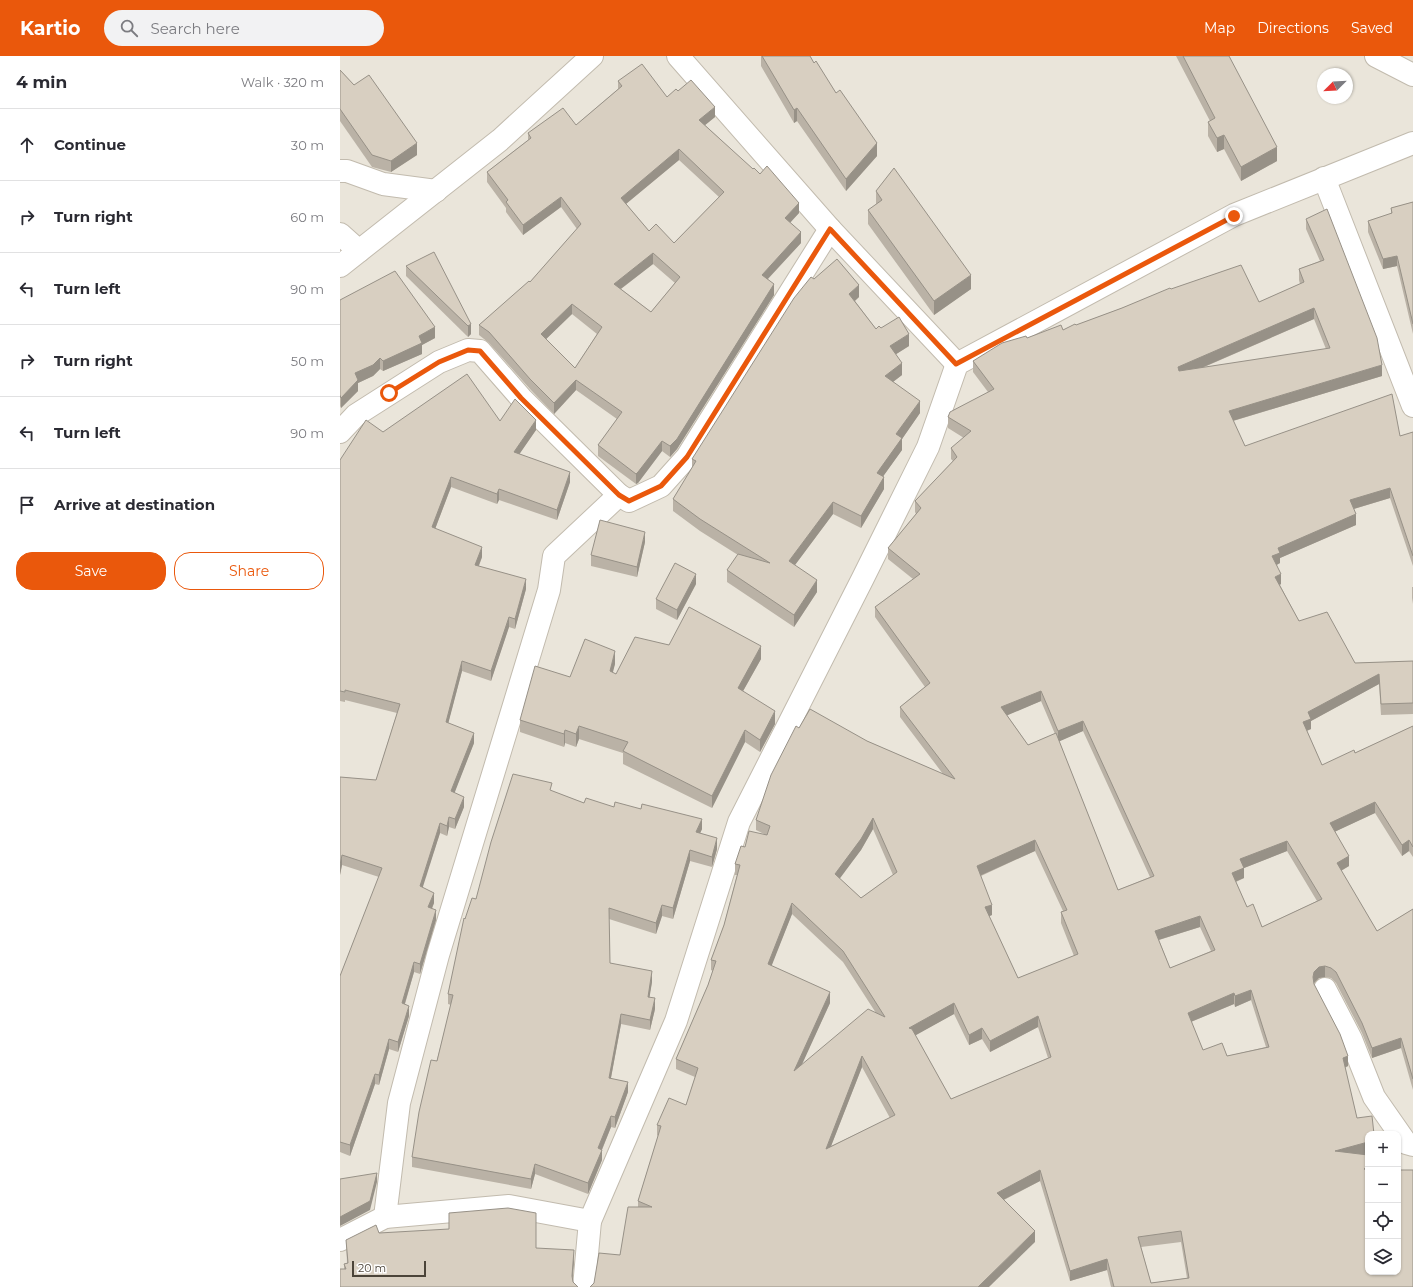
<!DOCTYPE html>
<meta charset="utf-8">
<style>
body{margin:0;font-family:Montserrat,sans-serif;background:#f2f2f3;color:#2b2b33}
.controls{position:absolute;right:12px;bottom:12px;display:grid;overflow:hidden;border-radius:8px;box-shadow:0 1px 3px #0004}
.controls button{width:36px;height:36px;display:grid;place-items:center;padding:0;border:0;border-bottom:1px solid #e1e1e2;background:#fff;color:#2b2b33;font:20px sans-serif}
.compass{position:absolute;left:977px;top:12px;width:36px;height:36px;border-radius:50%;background:#fff;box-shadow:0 1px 3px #0004;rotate:246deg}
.scale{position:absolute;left:12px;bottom:10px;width:74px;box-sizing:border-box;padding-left:4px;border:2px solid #4b4439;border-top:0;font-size:11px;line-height:14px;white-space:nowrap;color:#4b4439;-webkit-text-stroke:3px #fff;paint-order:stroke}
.stop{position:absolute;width:12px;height:12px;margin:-9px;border:3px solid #ea580c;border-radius:50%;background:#fff}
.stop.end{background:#ea580c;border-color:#fff;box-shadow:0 1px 4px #0008}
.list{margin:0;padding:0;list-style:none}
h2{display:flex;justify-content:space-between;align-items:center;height:52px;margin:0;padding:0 16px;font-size:17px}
h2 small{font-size:13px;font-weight:400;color:#7c7c81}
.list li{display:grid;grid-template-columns:26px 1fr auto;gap:12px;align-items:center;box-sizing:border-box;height:72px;padding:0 16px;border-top:1px solid #e1e1e2}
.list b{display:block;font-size:15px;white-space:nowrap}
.list em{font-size:13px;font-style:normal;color:#7c7c81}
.actions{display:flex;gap:8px;padding:12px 16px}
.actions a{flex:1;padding:9px 0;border:1px solid #ea580c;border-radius:16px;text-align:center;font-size:14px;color:#ea580c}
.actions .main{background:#ea580c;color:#fff}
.icon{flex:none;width:22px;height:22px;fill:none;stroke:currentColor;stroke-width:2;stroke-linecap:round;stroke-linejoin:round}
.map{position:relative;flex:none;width:1073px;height:1231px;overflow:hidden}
header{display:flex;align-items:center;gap:24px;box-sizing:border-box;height:56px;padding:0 20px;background:#ea580c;color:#fff}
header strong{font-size:19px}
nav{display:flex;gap:22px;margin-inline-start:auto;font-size:14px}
.search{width:280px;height:36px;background:#f2f2f3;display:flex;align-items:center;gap:10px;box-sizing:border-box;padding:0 14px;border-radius:22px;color:#7c7c81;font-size:15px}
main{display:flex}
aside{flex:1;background:#fff}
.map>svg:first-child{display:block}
</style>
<header>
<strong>Kartio</strong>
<div class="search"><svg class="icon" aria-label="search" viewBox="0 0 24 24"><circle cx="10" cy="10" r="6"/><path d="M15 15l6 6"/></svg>Search here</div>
<nav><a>Map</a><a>Directions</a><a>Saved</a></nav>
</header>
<main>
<aside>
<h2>4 min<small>Walk · 320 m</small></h2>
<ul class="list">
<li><svg class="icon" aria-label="ahead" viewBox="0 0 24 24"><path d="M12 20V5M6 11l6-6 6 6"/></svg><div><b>Continue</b></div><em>30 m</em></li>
<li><svg class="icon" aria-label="right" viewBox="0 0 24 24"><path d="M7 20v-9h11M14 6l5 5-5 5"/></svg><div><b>Turn right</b></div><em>60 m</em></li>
<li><svg class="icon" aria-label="left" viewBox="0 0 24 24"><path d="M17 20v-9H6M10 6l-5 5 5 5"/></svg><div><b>Turn left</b></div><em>90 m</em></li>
<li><svg class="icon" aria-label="right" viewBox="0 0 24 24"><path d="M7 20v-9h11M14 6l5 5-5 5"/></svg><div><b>Turn right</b></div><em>50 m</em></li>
<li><svg class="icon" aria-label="left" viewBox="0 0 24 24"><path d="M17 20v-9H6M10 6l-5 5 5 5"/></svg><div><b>Turn left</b></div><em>90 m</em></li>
<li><svg class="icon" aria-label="arrive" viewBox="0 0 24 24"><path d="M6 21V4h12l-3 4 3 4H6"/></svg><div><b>Arrive at destination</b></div></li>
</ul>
<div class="actions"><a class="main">Save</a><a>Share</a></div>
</aside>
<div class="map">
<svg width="1073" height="1231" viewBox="0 0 1073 1231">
<rect width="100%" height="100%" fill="#f6f3ec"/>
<path fill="#eae5da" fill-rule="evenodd" d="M0,0H1073V1231H0ZM983,18H1007V42H983ZM1028,1078H1058V1216H1028Z"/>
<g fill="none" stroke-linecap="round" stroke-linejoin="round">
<defs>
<g id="minor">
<polyline points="338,0 490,173 617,308"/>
<polyline points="1036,0 1073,19"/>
<polyline points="0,115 7,115 43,128 96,135"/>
<polyline points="984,122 1073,350"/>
<polyline points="0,178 19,195"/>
<polyline points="0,210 160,84 252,0"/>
<polyline points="0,376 16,359 99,306 128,294 140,295 181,342 279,439"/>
<polyline points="985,933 1011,983 1034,1041 1066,1087 1073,1089"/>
<polyline points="45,1161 59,1047 98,899 209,534 214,500 279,439 289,445 321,430 347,401 490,173"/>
<polyline points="0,1184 45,1161 169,1150 250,1165"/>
<polyline points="244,1231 250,1165 336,965 399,766 523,522 588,391 617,308 894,159 1073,87"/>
</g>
</defs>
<use href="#minor" stroke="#c2bbae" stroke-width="24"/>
<use href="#minor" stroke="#fff" stroke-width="22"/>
</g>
<g fill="#bab2a6" fill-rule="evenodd">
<polygon points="421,0 470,0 474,7 496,37 537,100 506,135 457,65 454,67 421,10"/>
<polygon points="836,0 889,0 937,105 901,125 884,93 877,96 868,80 868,66 870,65"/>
<polygon points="0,14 14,29 77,99 51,116 32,111 0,65"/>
<path d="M278,25L327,41L338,35L375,61L365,69L459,157L450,167L461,187L428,223L434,239L337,393L330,401L322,395L298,427L296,428L258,400V389L277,363L236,334L214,358L190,333L149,287L139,279V269L190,226L237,173L221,151L183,179L166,156V152L147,126V116L188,84V77L236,69L278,33ZM339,104L379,141L334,187L309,175L286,148ZM313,208L335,227L311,256L281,233ZM232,258L257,278L235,312L206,283Z"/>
<polygon points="536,135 631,233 594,259 528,168 528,154 536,149"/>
<polygon points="1073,146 1073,278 1057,210 1043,213 1028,176 1028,165 1051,158 1051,152"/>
<path d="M966,163L1042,320L893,365L905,390L1060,380L1073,376V510L1050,442L1014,453L1016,469L940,502V507L937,509L941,528L940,529L959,565L1015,607L1073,605V658L1041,659L1039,628L971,665V673L967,675L982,709L1015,697L1073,670V801L1069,795L1062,800L1035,757L994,776L1009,810L1001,815L1037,875L1073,853V1034L1061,992L1032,1002L1022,977L996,927L991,922L985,921L979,922L974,927V928L1008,1010L1005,1012L1017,1062L1028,1078V1097L1022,1098L1059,1114L1073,1231H771L767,1214L730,1225L700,1125L664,1144L695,1186L254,1227L280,1199L298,1151V1145L318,1080L317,1079V1069L346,1049L355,1021L336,1013V1003L368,929L373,915L371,914V904L384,869L397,819H395V808L405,791L424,778L416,774V764L459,672L527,685L603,718L560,661V651L585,631L535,561V551L573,523L548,503V492L576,458L575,456V445L613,405L611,403V392L624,382L608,372V361L648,336L633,316V305L687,282L723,274L782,252L831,233L919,246L960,228L959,224V213L980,205L966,173ZM974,263L986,293L862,312ZM701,645L715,678L688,689L667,659ZM743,675L810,821L778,834L719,685ZM533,773L553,819L521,842L499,822L521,794ZM695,795L723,855L721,856V867L734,900L678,922L649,860L652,859L641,820ZM947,795L977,845L922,871L907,851L896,826L904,822V812ZM452,858L503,906L536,957L461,1009L490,947L431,910ZM860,871L871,895L830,912L819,884ZM911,944L926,991L887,1000L863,994L851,966L894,948L895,951ZM614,958L629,989L642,983L650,996L698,971L708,1002L611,1043L575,979ZM522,1011L550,1062L491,1090ZM841,1186L847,1222L811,1227L801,1191Z"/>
<polygon points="66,210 131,268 131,278 128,281 66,220"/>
<polygon points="474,223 519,241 515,245 536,273 541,272 569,290 556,298 562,319 553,326 580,357 562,383 562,394 543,420 544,433 521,472 493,458 455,509 477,536 454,571 387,526 387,514 398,499 360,475 333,455 333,443 352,413 352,403"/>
<polygon points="0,244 95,282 82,289 82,298 43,315 40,313 33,320 18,327 18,335 1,352 0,350"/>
<polygon points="160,365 196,374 179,398 230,426 217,464 159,444 157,448 111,431 95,473 142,501 139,510 186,533 175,573 169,571 151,625 122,615 108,667 134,687 114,737 124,751 115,773 109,771 107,780 100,777 82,831 94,847 92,853 96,864 80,918 74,916 65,948 69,960 68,963 58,996 49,993 39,1029 35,1028 10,1100 0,1096 0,920 39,821 2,809 0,819 0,721 36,724 57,657 5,644 5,646 0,645 0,404 43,376"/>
<polygon points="305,486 297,521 251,510 251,499"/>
<polygon points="356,528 337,564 316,553 316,543"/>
<polygon points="1072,531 1073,531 1073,548 1072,542"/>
<polygon points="329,589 421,603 403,635 435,668 420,696 405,686 372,752 283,708 283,697 239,683 236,691 225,687 224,691 180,676 180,664 230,621 275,608 272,616 276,618"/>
<polygon points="212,735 244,747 274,751 362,773 360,777 377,793 372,811 350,805 333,863 322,860 316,878 269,863 270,907 312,926 309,941 315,953 310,974 281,968 271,1022 288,1036 275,1072 271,1071 262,1094 262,1104 248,1138 195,1118 191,1133 72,1111 72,1101 111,949 108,948 108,938 125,863 136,843"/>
<polygon points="39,1177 196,1192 234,1205 232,1223 233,1226 237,1231 4,1213 4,1208 7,1207 6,1184"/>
</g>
<g fill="#979187">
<polygon points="375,51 375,61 359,74 359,64"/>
<polygon points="457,52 457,65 454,67 454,54"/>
<polygon points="884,79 884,93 877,96 877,82"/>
<polygon points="77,87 77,99 51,116 51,105"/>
<polygon points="537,87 537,100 506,135 506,123"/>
<polygon points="937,91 937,105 901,125 901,111"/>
<polygon points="339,93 339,104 281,152 281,142"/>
<polygon points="221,141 221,151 183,179 183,169"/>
<polygon points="459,147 459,157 445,172 445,162"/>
<polygon points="461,176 461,187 422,229 422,219"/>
<polygon points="313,197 313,208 274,238 274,228"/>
<polygon points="1057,200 1057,210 1043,213 1043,203"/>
<polygon points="631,219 631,233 594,259 594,245"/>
<polygon points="434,228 434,239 337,393 330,401 330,390"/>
<polygon points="519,229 519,241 509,250 509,238"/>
<polygon points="232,248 232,258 201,288 201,278"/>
<polygon points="974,252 974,263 838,322 838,311"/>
<polygon points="131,268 131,278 128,281 128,270"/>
<polygon points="95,271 95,282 82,289 82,298 43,315 43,305 79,280"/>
<polygon points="569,278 569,290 550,302 550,290"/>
<polygon points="40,302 40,313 33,320 18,327 18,335 1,352 1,342 15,317"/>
<polygon points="562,307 562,319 545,332 545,320"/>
<polygon points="1042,309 1042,320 889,366 889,355"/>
<polygon points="236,324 236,334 214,358 214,347"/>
<polygon points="580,345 580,357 562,383 562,394 537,429 537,417 556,378"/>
<polygon points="196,364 196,374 174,406 174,396"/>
<polygon points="322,385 322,395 298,427 296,428 296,418"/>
<polygon points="230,416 230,426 217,464 217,454"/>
<polygon points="111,421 111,431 92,481 92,471"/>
<polygon points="544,421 544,433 521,472 521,460"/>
<polygon points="1050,432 1050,442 1010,454 1010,444"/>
<polygon points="159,433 159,444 157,448 157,438"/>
<polygon points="493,446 493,458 449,517 449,505"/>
<polygon points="1016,458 1016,469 940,502 940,507 932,511 932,500 938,492"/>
<polygon points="305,476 305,486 297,521 297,511"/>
<polygon points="142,491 142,501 135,519 135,509"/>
<polygon points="356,518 356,528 337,564 337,554"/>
<polygon points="941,518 941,528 935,531 935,521"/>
<polygon points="186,523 186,533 175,573 175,563"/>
<polygon points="477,524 477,536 454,571 454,559"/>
<polygon points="169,561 169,571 151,625 151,615"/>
<polygon points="421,590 421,603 398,644 398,632"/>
<polygon points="275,595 275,608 270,628 270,615"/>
<polygon points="122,605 122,615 106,676 106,666"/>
<polygon points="1039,618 1039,628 971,665 971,673 963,676 963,666 968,656"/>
<polygon points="701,635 701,645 661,662 661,651"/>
<polygon points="435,655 435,668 420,696 420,684"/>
<polygon points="743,665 743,675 718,686 718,675"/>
<polygon points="239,670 239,683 236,691 236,678"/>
<polygon points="225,674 225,687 224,691 224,678"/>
<polygon points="405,674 405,686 372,752 372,740"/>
<polygon points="134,677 134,687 111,746 111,735"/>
<polygon points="124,741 124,751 115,773 115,763"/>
<polygon points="1035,746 1035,757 990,778 990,767"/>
<polygon points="109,761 109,771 107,780 107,770"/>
<polygon points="533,762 533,773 521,794 495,829 495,818"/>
<polygon points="362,763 362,773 356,786 356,776"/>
<polygon points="100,767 100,777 80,840 80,830"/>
<polygon points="377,782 377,793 372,811 372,801"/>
<polygon points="695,784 695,795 637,821 637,810"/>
<polygon points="1069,784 1069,795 1062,800 1062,789"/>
<polygon points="947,785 947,795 904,812 904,822 892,827 892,817 900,803"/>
<polygon points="350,794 350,805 333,863 333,852"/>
<polygon points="2,799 2,809 0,819 0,809"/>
<polygon points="1009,800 1009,810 997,817 997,807"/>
<polygon points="94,837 94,847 88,861 88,851"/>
<polygon points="452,847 452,858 428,919 428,908"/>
<polygon points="322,849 322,860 316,878 316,867"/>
<polygon points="652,849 652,859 645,862 645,851"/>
<polygon points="96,854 96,864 80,918 80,908"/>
<polygon points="860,860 860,871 815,885 815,875"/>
<polygon points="74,906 74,916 62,957 62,947"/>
<polygon points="985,910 985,921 979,922 974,927 973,932 973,921 974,916 979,911"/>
<polygon points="312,915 312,926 308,951 308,941"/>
<polygon points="911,934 911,944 895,951 895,940"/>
<polygon points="490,936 490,947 454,1026 454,1015"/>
<polygon points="894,937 894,948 848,967 848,957"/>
<polygon points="315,942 315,953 310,974 310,964"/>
<polygon points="614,947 614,958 569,983 569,972"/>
<polygon points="69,950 69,960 58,996 58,986"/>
<polygon points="281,958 281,968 269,1032 269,1022"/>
<polygon points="698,960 698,971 650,996 650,985"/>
<polygon points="642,972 642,983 629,989 629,979"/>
<polygon points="1061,982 1061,992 1032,1002 1032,992"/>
<polygon points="49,983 49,993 39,1029 39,1019"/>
<polygon points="522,1000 522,1011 486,1103 486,1093"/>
<polygon points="1008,1000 1008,1010 1003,1012 1003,1002"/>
<polygon points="35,1018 35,1028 10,1100 10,1089"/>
<polygon points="288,1026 288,1036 275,1072 275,1061"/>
<polygon points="271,1060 271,1071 258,1103 258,1092"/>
<polygon points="1028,1086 1028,1097 995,1106 995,1095"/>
<polygon points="262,1094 262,1104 248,1138 248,1127"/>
<polygon points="1059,1103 1059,1114 1058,1114 1058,1104"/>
<polygon points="195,1108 195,1118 191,1133 191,1123"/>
<polygon points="700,1114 700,1125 657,1147 657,1137"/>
<polygon points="37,1117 37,1126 30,1154 0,1170 0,1161"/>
<polygon points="695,1175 695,1186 649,1231 638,1231"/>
<polygon points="234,1194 234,1205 232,1230 232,1220"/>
<polygon points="767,1203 767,1214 730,1225 730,1215"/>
</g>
<g fill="#d8cfc1" stroke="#979187" fill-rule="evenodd">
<polygon points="422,0 470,0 474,7 476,5 496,37 500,34 537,87 506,123 457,52 454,54"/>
<polygon points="843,0 889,0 937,91 901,111 884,79 877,82 868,66 875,62"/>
<path d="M302,8L327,41L336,33L338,35L351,24L375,51L359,64L413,113L414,112L420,118L427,110L459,147L445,162L461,176L422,219L434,228L337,383L330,390L322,385L298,416L296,418L258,389L282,356L236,324L214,347L190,323L149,276L139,269L189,225L190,226L241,168L221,141L183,169L166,146L168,144L147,116L191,82L188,77L223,52L236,69L282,30L278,25ZM339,93L384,136L334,187L316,168L309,175L281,142ZM313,197L340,221L311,256L274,228ZM232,248L262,271L235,312L201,278Z"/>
<polygon points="0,14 14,29 29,19 77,87 51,105 32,99 0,53"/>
<polygon points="554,112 631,219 594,245 528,154 542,144 536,135"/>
<polygon points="1073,146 1073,268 1057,200 1043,203 1028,165 1052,157 1051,152"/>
<path d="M987,153L1037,282L1042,309L889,355L905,390L1052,338L1060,380L1073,376V500L1050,432L1010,444L1016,458L938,492L940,497L932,500L941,518L935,521L959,565L987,556L1015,607L1073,605V647L1041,648L1039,618L968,656L971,663L963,666L982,709L1014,694L1015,697L1073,670V791L1069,784L1062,789L1035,746L990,767L1009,800L997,807L1037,875L1073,853V1023L1061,982L1032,992L1022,967L996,916L991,912L985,910L979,911L974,916L973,921L974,928L1000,978L1008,1000L1003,1002L1017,1062L1032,1060L1034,1078H1028V1086L995,1095L1028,1099V1112L1024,1113H1028V1216H1058V1114H1073V1231H774L767,1203L730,1215L700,1114L657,1137L695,1175L638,1231H250L254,1227L259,1197L280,1199L288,1151H312L298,1145L321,1070L317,1069L329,1042L346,1049L358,1012L336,1003L368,929L376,905L371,904L384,869L400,809L395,808L401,790L405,791L409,775L427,779L430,770L416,764L431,719L456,670L459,672L470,653L527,685L615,723L560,651L590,627L535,551L580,518L548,492L581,452L575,445L617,401L611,392L631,375L608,361L610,356L654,333L633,305L662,287L686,280L687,282L721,269L723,274L735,268L736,269L782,252L830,232L831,233L901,209L919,246L964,226L959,213L984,204L966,163ZM974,252L990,292L839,315L838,311ZM701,635L718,675L743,665L814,820L778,834L716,677L688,689L661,651ZM533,762L557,816L521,842L495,818L521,783ZM695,784L727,854L721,856L738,898L678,922L645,851L652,849L637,810ZM947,785L982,843L922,871L913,848L907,851L892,817L904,812L900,803ZM452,847L503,895L545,961L528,953L454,1015L490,936L428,908ZM860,860L875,894L830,912L815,875ZM911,934L929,991L887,1000L882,987L863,994L848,957L894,937L895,940ZM614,947L629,979L642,972L650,985L698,960L711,1001L611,1043L572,973L569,972ZM522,1000L555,1059L486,1093ZM841,1175L849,1222L811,1227L798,1181Z"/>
<polygon points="94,196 131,268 128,270 66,210"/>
<polygon points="497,203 519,229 509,238 536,273 539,270 541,272 559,261 569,278 550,290 562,307 545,320 580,345 556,378 562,382 537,417 544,421 521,460 493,446 449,505 477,524 454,559 387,514 398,498 430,507 360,463 333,443 356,405 352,403 454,242 471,221 474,223"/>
<polygon points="55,215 95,271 79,280 82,287 43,305 40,302 33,309 15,317 18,324 1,342 0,339 0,244"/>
<polygon points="127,318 160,365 175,343 196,364 174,396 230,416 217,454 159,433 157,438 111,421 92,471 142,491 135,509 186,523 175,563 169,561 151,615 122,605 106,666 134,677 111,735 124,741 115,763 109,761 107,770 100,767 80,830 94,837 88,851 96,854 80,908 74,906 62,947 69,950 68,953 58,986 49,983 39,1019 35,1018 10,1089 0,1086 0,920 42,812 2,799 0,809 0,721 36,724 60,648 5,634 5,636 0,635 0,404 26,364 43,376"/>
<polygon points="260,464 305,476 297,511 251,499"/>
<polygon points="335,507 356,518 337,554 316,543"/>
<polygon points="349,551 421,590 398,632 435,655 420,684 405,674 372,740 283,695 288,686 239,670 236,678 225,674 224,678 180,664 195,610 230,621 245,583 275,595 270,615 276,618 295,581 329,589"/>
<polygon points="173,718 212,727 210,734 244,747 246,742 274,751 275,746 301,753 302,748 362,763 356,776 377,782 372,801 350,794 333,852 322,849 316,867 269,852 270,907 312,915 308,941 315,942 310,964 281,958 269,1022 288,1026 275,1061 271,1060 258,1092 262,1094 248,1127 195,1108 191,1123 72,1101 79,1056 91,1004 97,1005 113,939 108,938 124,862 125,863 132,842 136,843 151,786"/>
<polygon points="37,1117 30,1145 0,1161 0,1123"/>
<polygon points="168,1152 196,1157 196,1192 234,1194 232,1220 233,1226 238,1231 0,1231 0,1213 6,1213 4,1208 8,1207 6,1184 36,1169 39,1177 109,1173 109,1157"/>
</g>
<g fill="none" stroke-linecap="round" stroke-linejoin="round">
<polyline stroke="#ea580c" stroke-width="5" points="49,337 99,306 128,294 140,295 181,342 279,439 289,445 321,430 347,401 490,173 616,308 894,160"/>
</g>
</svg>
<div class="controls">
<button>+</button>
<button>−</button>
<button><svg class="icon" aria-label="locate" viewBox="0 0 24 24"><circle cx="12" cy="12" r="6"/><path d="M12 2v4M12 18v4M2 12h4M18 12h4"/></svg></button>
<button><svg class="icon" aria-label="layers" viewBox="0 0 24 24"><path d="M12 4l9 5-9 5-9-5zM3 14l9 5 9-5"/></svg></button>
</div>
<svg class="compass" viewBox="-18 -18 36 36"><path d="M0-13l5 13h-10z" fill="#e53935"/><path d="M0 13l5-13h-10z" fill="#7c7c81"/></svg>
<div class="scale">20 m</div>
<div class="stop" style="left:49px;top:337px"></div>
<div class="stop end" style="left:894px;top:160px"></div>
</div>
</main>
